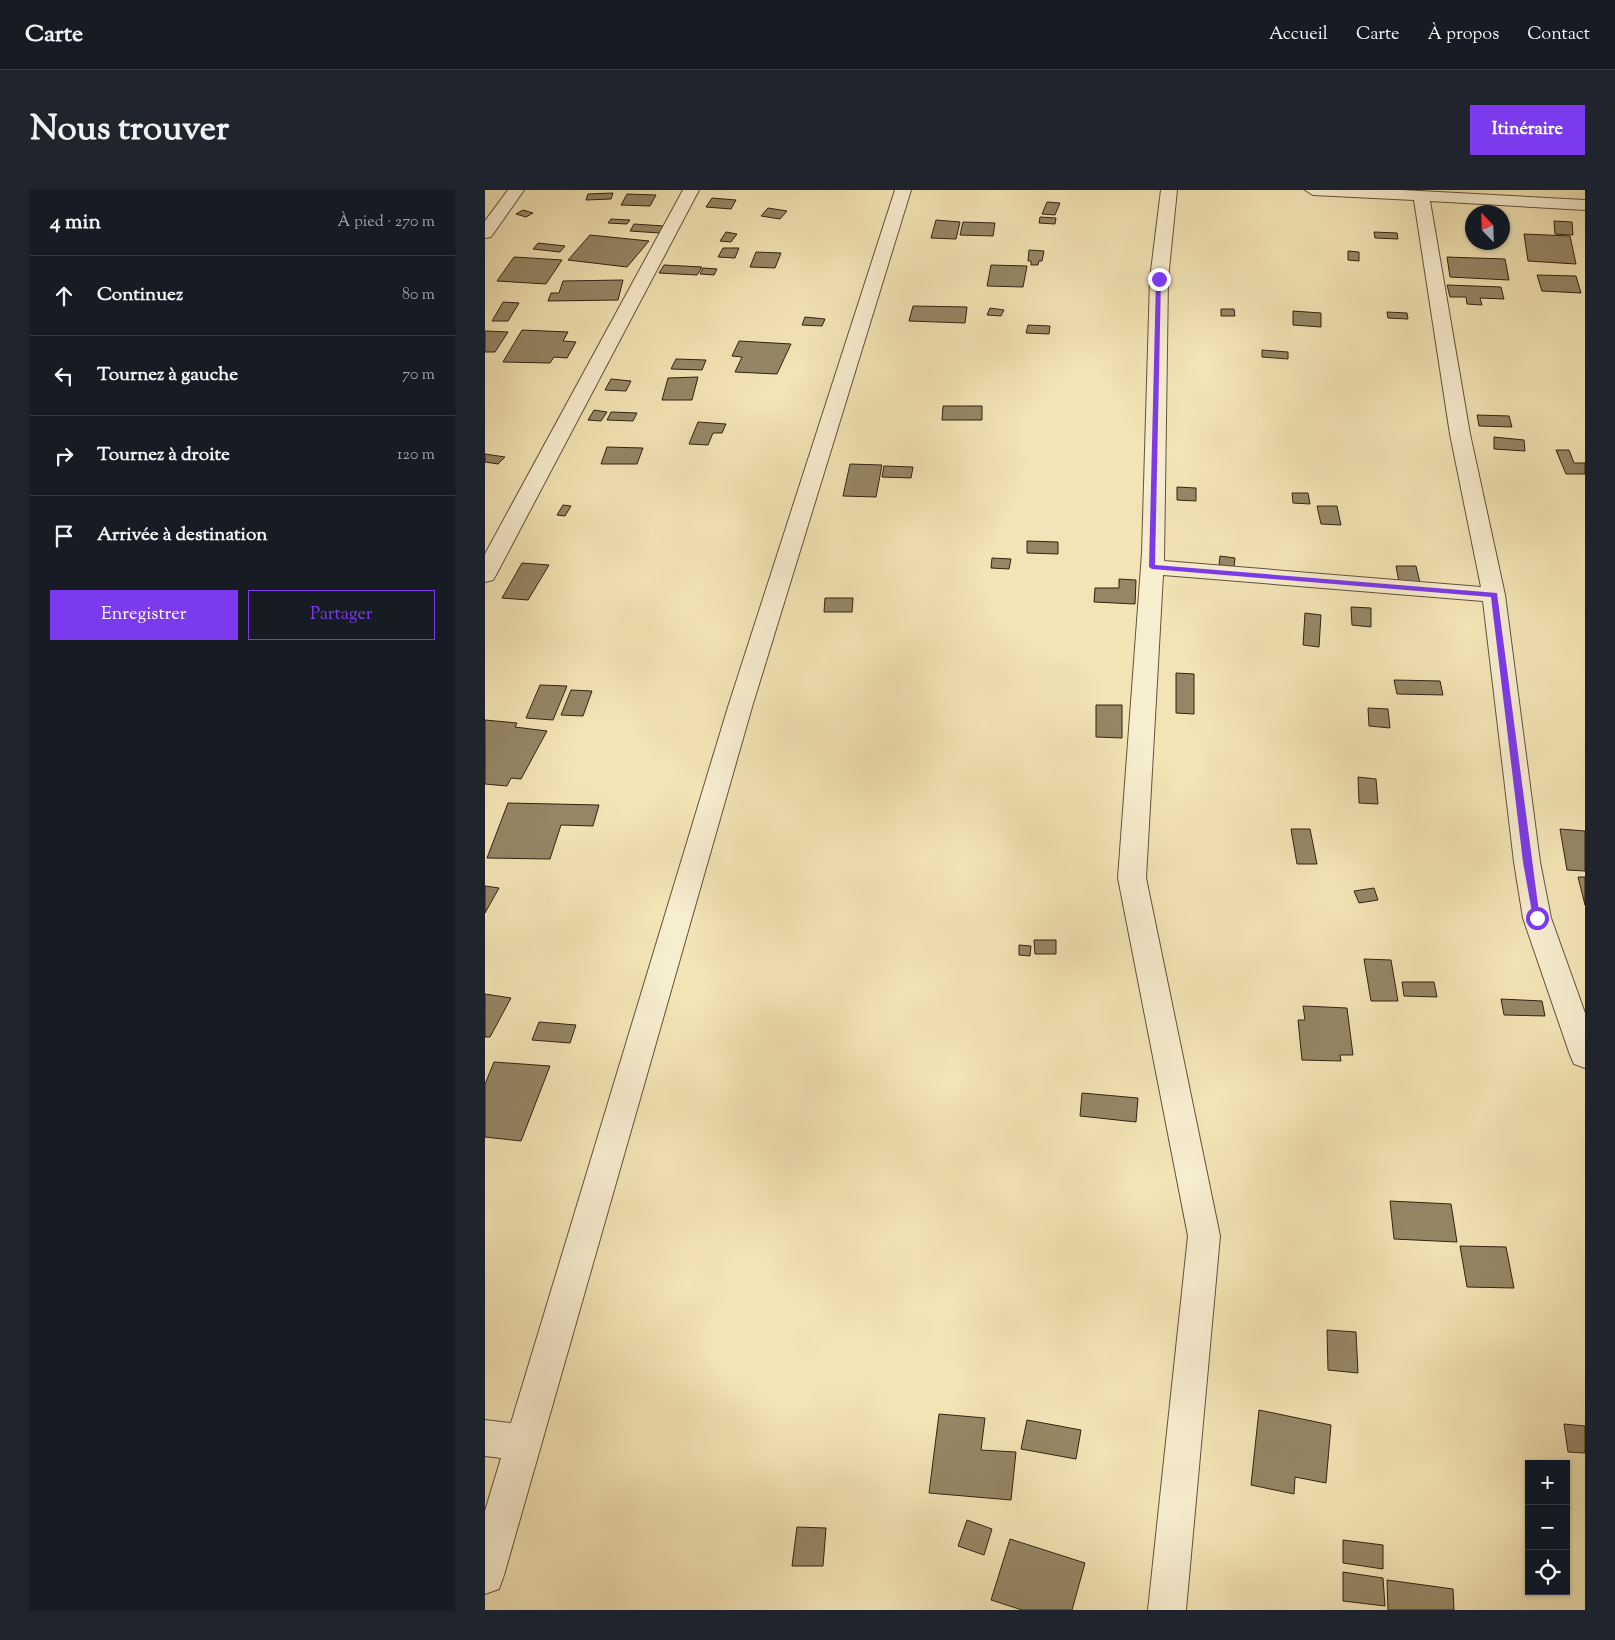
<!DOCTYPE html>
<html lang="fr">
<meta charset="utf-8">
<style>
body{margin:0;font-family:"Sorts Mill Goudy",serif;background:#20242c;color:#f1f3f6}
.controls{position:absolute;right:15px;bottom:15px;display:grid;overflow:hidden;border-radius:0px;box-shadow:0 1px 4px #0004}
.controls button{width:45px;height:45px;display:grid;place-items:center;padding:0;border:0;border-bottom:1px solid #363941;background:#171b24;color:#f1f3f6;font:25px sans-serif}
.compass{position:absolute;left:980px;top:15px;width:45px;height:45px;border-radius:50%;background:#171b24;box-shadow:0 1px 4px #0004;rotate:337deg}
.stop{position:absolute;width:15px;height:15px;margin:-11px;border:4px solid #7c3aed;border-radius:50%;background:#fff}
.stop.end{background:#7c3aed;border-color:#fff;box-shadow:0 1px 5px #0008}
.list{margin:0;padding:0;list-style:none}
h2{display:flex;justify-content:space-between;align-items:center;height:65px;margin:0;padding:0 20px;font-size:21px}
h2 small{font-size:16px;font-weight:400;color:#9ea1a6}
.list li{display:grid;grid-template-columns:32px 1fr auto;gap:15px;align-items:center;box-sizing:border-box;height:80px;padding:0 20px;border-top:1px solid #363941}
.list b{display:block;font-size:19px;white-space:nowrap}
.list em{font-size:16px;font-style:normal;color:#9ea1a6}
.actions{display:flex;gap:10px;padding:15px 20px}
.actions a{flex:1;padding:11px 0;border:1px solid #7c3aed;border-radius:0px;text-align:center;font-size:18px;color:#7c3aed}
.actions .main{background:#7c3aed;color:#fff}
.icon{flex:none;width:28px;height:28px;fill:none;stroke:currentColor;stroke-width:2;stroke-linecap:round;stroke-linejoin:round}
.map{position:relative;flex:none;width:1100px;height:1420px;overflow:hidden;border-radius:0px}
header{display:flex;align-items:center;gap:30px;box-sizing:border-box;height:70px;padding:0 25px;background:#171b24;border-bottom:1px solid #363941}
header strong{font-size:24px}
nav{display:flex;gap:28px;margin-inline-start:auto;font-size:18px}
.intro{display:flex;align-items:center;justify-content:space-between;box-sizing:border-box;height:120px;padding:0 30px}
h1{margin:0;font-size:35px}
.button{padding:12px 22px;border-radius:0px;background:#7c3aed;color:#fff;font-size:18px;font-weight:700}
main{display:flex;gap:30px;padding:0 30px}
aside{flex:1;background:#171b24;border-radius:0px;box-shadow:0 1px 4px #0004}
.map>svg:first-child{display:block}
</style>
<header>
<strong>Carte</strong>
<nav><a>Accueil</a><a>Carte</a><a>À propos</a><a>Contact</a></nav>
</header>
<div class="intro"><h1>Nous trouver</h1><a class="button">Itinéraire</a></div>
<main>
<aside>
<h2>4 min<small>À pied · 270 m</small></h2>
<ul class="list">
<li><svg class="icon" aria-label="ahead" viewBox="0 0 24 24"><path d="M12 20V5M6 11l6-6 6 6"/></svg><div><b>Continuez</b></div><em>80 m</em></li>
<li><svg class="icon" aria-label="left" viewBox="0 0 24 24"><path d="M17 20v-9H6M10 6l-5 5 5 5"/></svg><div><b>Tournez à gauche</b></div><em>70 m</em></li>
<li><svg class="icon" aria-label="right" viewBox="0 0 24 24"><path d="M7 20v-9h11M14 6l5 5-5 5"/></svg><div><b>Tournez à droite</b></div><em>120 m</em></li>
<li><svg class="icon" aria-label="arrive" viewBox="0 0 24 24"><path d="M6 21V4h12l-3 4 3 4H6"/></svg><div><b>Arrivée à destination</b></div></li>
</ul>
<div class="actions"><a class="main">Enregistrer</a><a>Partager</a></div>
</aside>
<div class="map">
<svg width="1100" height="1420" viewBox="0 0 1100 1420">
<rect width="100%" height="100%" fill="#f3e4b5"/>
<filter id="stains"><feTurbulence type="fractalNoise" baseFrequency=".004" numOctaves="4"/><feColorMatrix values="0 0 0 0 .2 0 0 0 0 .09 0 0 0 0 .02 0 0 0 .5 -.17"/></filter>
<radialGradient id="worn" r=".72"><stop offset=".6" stop-color="#630" stop-opacity="0"/><stop offset="1" stop-color="#630" stop-opacity=".3"/></radialGradient>
<g fill="#958766" stroke="#302311">
<polygon points="128,3 126,9 101,10 103,4"/>
<polygon points="142,4 171,5 165,16 136,15"/>
<polygon points="227,8 251,10 246,19 221,17"/>
<polygon points="562,12 575,13 570,25 557,24"/>
<polygon points="283,18 302,21 295,29 276,26"/>
<polygon points="38,20 48,23 41,27 31,24"/>
<polygon points="555,27 571,28 570,34 554,33"/>
<polygon points="126,29 145,30 142,34 123,33"/>
<polygon points="451,30 475,32 471,49 446,48"/>
<polygon points="1069,31 1087,32 1088,45 1070,44"/>
<polygon points="478,32 510,33 508,46 475,45"/>
<polygon points="149,34 179,36 175,43 145,41"/>
<polygon points="241,42 252,44 246,52 235,51"/>
<polygon points="889,42 912,43 913,49 890,48"/>
<polygon points="1039,44 1085,46 1091,74 1043,71"/>
<polygon points="105,45 164,51 142,77 83,70"/>
<polygon points="53,53 80,56 75,62 48,59"/>
<polygon points="238,58 254,58 250,68 233,67"/>
<polygon points="544,60 559,61 557,71 554,71 553,75 546,75 546,71 543,71"/>
<polygon points="863,61 874,62 874,71 863,70"/>
<polygon points="271,62 296,63 290,78 265,77"/>
<polygon points="29,67 77,70 61,94 12,91"/>
<polygon points="962,67 1020,69 1024,90 965,87"/>
<polygon points="179,75 217,77 212,85 174,83"/>
<polygon points="506,75 542,76 538,97 502,96"/>
<polygon points="218,78 232,79 229,85 215,84"/>
<polygon points="1052,85 1091,86 1096,103 1057,101"/>
<polygon points="138,90 133,110 63,111 66,103 74,103 78,91"/>
<polygon points="962,95 1016,97 1019,109 995,108 997,115 982,114 981,107 965,107"/>
<polygon points="18,112 34,113 23,131 7,131"/>
<polygon points="428,116 482,117 480,133 424,131"/>
<polygon points="505,118 519,120 516,126 502,125"/>
<polygon points="736,119 749,119 750,126 736,126"/>
<polygon points="808,121 836,123 836,137 808,135"/>
<polygon points="902,122 922,123 923,129 903,128"/>
<polygon points="320,127 340,129 337,136 317,135"/>
<polygon points="543,135 565,136 564,144 541,143"/>
<polygon points="37,140 83,142 78,151 91,152 82,168 69,167 65,173 18,172"/>
<polygon points="0,141 23,142 10,162 0,162"/>
<polygon points="254,151 306,154 292,184 250,182 257,167 247,166"/>
<polygon points="777,160 803,162 803,169 777,167"/>
<polygon points="191,169 221,170 217,180 186,179"/>
<polygon points="213,187 207,210 177,210 183,188"/>
<polygon points="126,189 146,191 141,201 120,200"/>
<polygon points="458,216 497,216 497,230 457,230"/>
<polygon points="109,220 122,222 116,231 103,230"/>
<polygon points="126,222 152,223 148,231 122,230"/>
<polygon points="992,225 1024,226 1027,237 994,236"/>
<polygon points="213,232 241,234 237,243 228,243 223,255 204,254"/>
<polygon points="1009,247 1039,250 1040,261 1009,259"/>
<polygon points="122,257 158,258 152,274 116,274"/>
<polygon points="1071,260 1084,260 1089,273 1100,273 1100,284 1081,284"/>
<polygon points="0,264 20,267 13,274 0,272"/>
<polygon points="365,274 397,275 391,307 358,306"/>
<polygon points="399,276 428,277 426,288 397,287"/>
<polygon points="692,297 711,298 711,311 692,310"/>
<polygon points="807,303 823,303 825,314 808,313"/>
<polygon points="78,315 86,316 80,326 72,325"/>
<polygon points="832,316 852,316 856,335 836,334"/>
<polygon points="542,351 573,352 573,364 542,363"/>
<polygon points="735,366 750,368 749,377 734,375"/>
<polygon points="507,368 526,369 524,379 506,378"/>
<polygon points="37,373 64,375 43,410 17,408"/>
<polygon points="911,376 931,376 935,393 914,392"/>
<polygon points="634,389 651,390 650,414 609,412 610,398 634,398"/>
<polygon points="340,408 368,408 367,422 339,422"/>
<polygon points="866,417 886,418 886,437 867,435"/>
<polygon points="820,423 836,425 834,457 818,455"/>
<polygon points="691,483 709,484 709,524 691,523"/>
<polygon points="909,490 955,491 958,505 912,504"/>
<polygon points="55,495 82,496 68,530 41,528"/>
<polygon points="86,500 107,501 98,526 76,525"/>
<polygon points="611,515 637,515 637,548 611,547"/>
<polygon points="883,518 903,519 905,538 884,536"/>
<polygon points="0,530 32,533 30,537 62,541 36,589 26,588 22,596 0,594"/>
<polygon points="873,587 891,589 893,614 874,613"/>
<polygon points="23,613 114,615 108,636 76,635 65,669 2,668"/>
<polygon points="806,639 825,639 832,674 812,674"/>
<polygon points="1075,639 1100,641 1100,681 1082,680"/>
<polygon points="1093,687 1100,687 1100,715"/>
<polygon points="0,696 14,698 0,723"/>
<polygon points="889,698 893,710 874,713 869,701"/>
<polygon points="549,750 571,750 571,764 550,764"/>
<polygon points="534,755 546,756 545,766 534,765"/>
<polygon points="879,769 906,770 913,811 886,811"/>
<polygon points="917,792 949,792 952,807 919,806"/>
<polygon points="0,804 26,808 5,847 0,847"/>
<polygon points="1016,809 1057,811 1060,826 1019,825"/>
<polygon points="818,816 862,818 868,865 855,865 856,871 817,870 813,830 820,830"/>
<polygon points="54,832 91,835 85,853 47,850"/>
<polygon points="9,872 65,876 36,951 0,947 0,894"/>
<polygon points="597,903 653,908 651,932 595,926"/>
<polygon points="905,1011 966,1014 972,1052 909,1049"/>
<polygon points="975,1056 1021,1057 1029,1098 982,1097"/>
<polygon points="842,1140 871,1142 873,1183 843,1180"/>
<polygon points="774,1220 846,1235 841,1293 810,1287 809,1304 766,1295"/>
<polygon points="454,1224 500,1228 496,1260 531,1262 526,1310 444,1303"/>
<polygon points="542,1230 596,1240 591,1269 536,1259"/>
<polygon points="1079,1234 1100,1236 1100,1263 1083,1262"/>
<polygon points="482,1330 507,1339 499,1365 473,1356"/>
<polygon points="312,1337 341,1338 338,1376 307,1376"/>
<polygon points="525,1349 600,1373 587,1420 537,1420 506,1410"/>
<polygon points="858,1350 898,1355 898,1379 858,1373"/>
<polygon points="858,1382 898,1388 900,1416 858,1411"/>
<polygon points="902,1390 968,1399 969,1420 903,1420"/>
</g>
<g fill="none" stroke-linecap="round" stroke-linejoin="round">
<defs>
<g id="street">
<polygon points="23,0 39,0 6,47 0,48 0,31"/>
<polygon points="198,0 214,0 11,385 8,390 0,392 0,364"/>
<polygon points="410,0 426,0 267,517 19,1385 14,1399 0,1404 0,1321 16,1268 0,1266 0,1230 26,1233 243,517"/>
<polygon points="676,0 692,0 683,89 679,371 996,397 965,244 929,10 828,5 820,0 916,0 1100,10 1100,20 945,11 985,244 1020,405 1055,672 1066,728 1100,823 1100,878 1089,874 1085,865 1038,728 1029,672 998,411 678,385 661,688 735,1046 701,1420 663,1420 703,1046 633,688 657,363 665,89"/>
</g>
</defs>
<use href="#street" stroke="#61533a" stroke-width="2"/>
<use href="#street" fill="#f7edcf" fill-rule="evenodd"/>
</g>
<polygon fill="#7c3aed" points="674,87 676,89 670,375 1012,403 1055,730 1052,731 1048,728 1038,672 1006,407 667,379 664,377 671,89"/>
<rect width="100%" height="100%" filter="url(#stains)"/>
<rect width="100%" height="100%" fill="url(#worn)"/>
</svg>
<div class="controls">
<button>+</button>
<button>−</button>
<button><svg class="icon" aria-label="locate" viewBox="0 0 24 24"><circle cx="12" cy="12" r="6"/><path d="M12 2v4M12 18v4M2 12h4M18 12h4"/></svg></button>
</div>
<svg class="compass" viewBox="-18 -18 36 36"><path d="M0-13l5 13h-10z" fill="#e53935"/><path d="M0 13l5-13h-10z" fill="#9ea1a6"/></svg>
<div class="stop" style="left:1052px;top:728px"></div>
<div class="stop end" style="left:674px;top:89px"></div>
</div>
</main>
